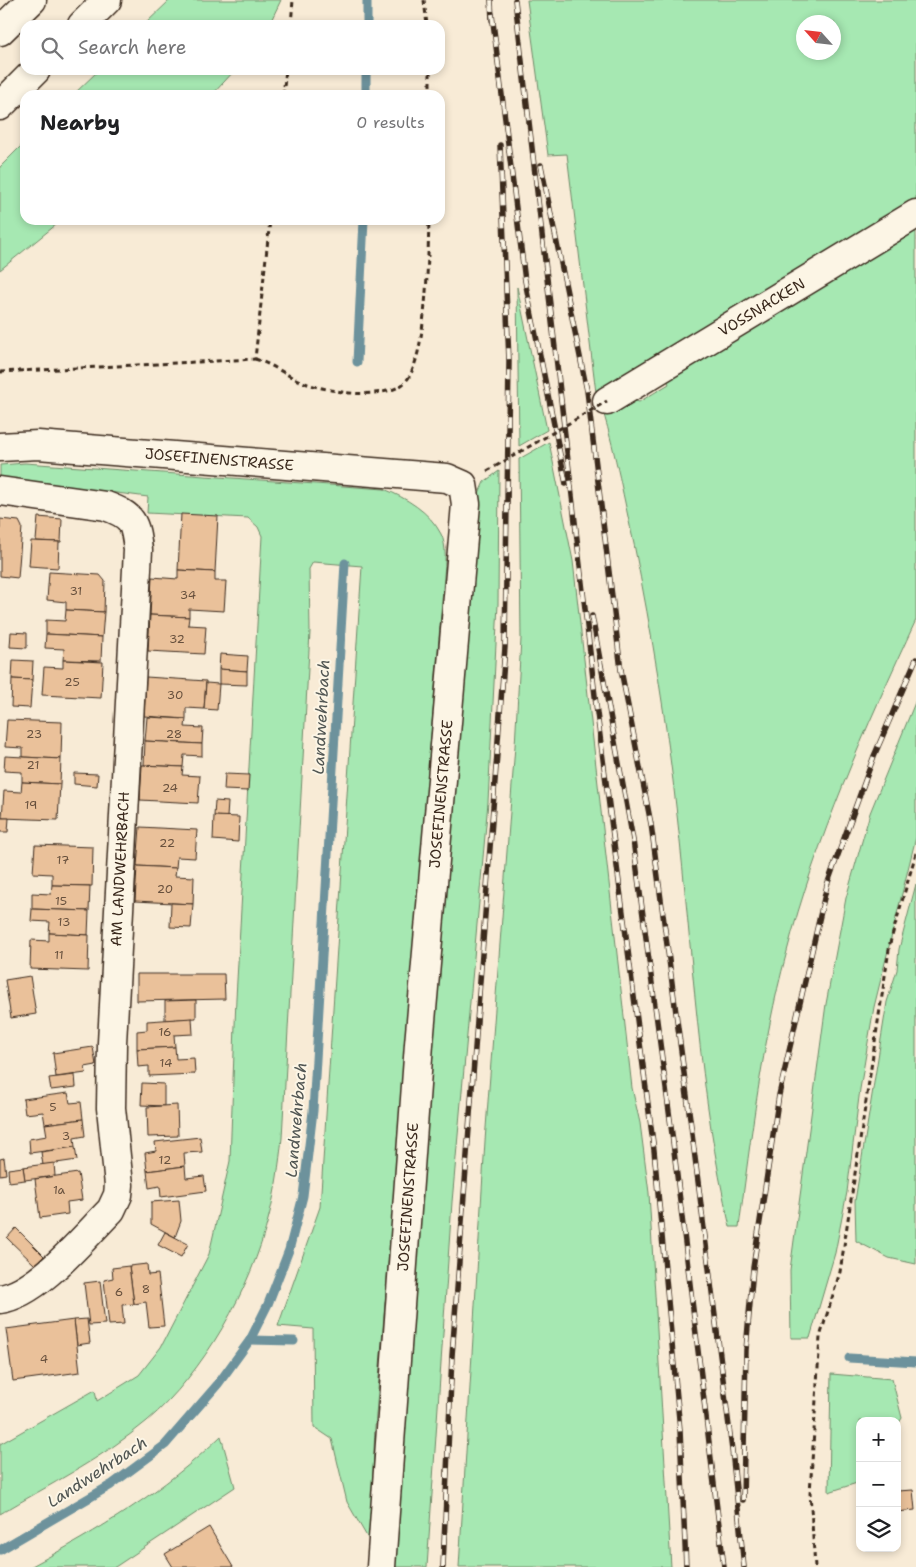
<!DOCTYPE html>
<meta charset="utf-8">
<style>
body{margin:0;font-family:"Shantell Sans",sans-serif;background:#f2f2f2;color:#202124}
.controls{position:absolute;right:15px;bottom:15px;display:grid;overflow:hidden;border-radius:10px;box-shadow:0 2px 8px #0003}
.controls button{width:45px;height:45px;display:grid;place-items:center;padding:0;border:0;border-bottom:1px solid #e0e0e0;background:#fff;color:#202124;font:25px sans-serif}
.compass{position:absolute;left:796px;top:15px;width:45px;height:45px;border-radius:50%;background:#fff;box-shadow:0 2px 8px #0003;rotate:297deg}
.list{margin:0;padding:0;list-style:none}
h2{display:flex;justify-content:space-between;align-items:center;height:65px;margin:0;padding:0 20px;font-size:21px}
h2 small{font-size:16px;font-weight:400;color:#757577}
.icon{flex:none;width:28px;height:28px;fill:none;stroke:currentColor;stroke-width:2;stroke-linecap:round;stroke-linejoin:round}
.map{position:relative;flex:none;width:916px;height:1567px;overflow:hidden}
.search{position:absolute;background:#fff;box-shadow:0 2px 8px #0003;left:20px;top:20px;width:425px;height:55px;display:flex;align-items:center;gap:12px;box-sizing:border-box;padding:0 18px;border-radius:15px;color:#757577;font-size:19px}
.panel{position:absolute;background:#fff;box-shadow:0 2px 8px #0003;left:20px;top:90px;width:425px;height:135px;border-radius:15px}
.map>svg:first-child{display:block}
</style>
<div class="map">
<svg width="916" height="1567" viewBox="0 0 916 1567">
<rect width="100%" height="100%" fill="#f8ebd6"/>
<filter id="ink" filterUnits="userSpaceOnUse"><feTurbulence type="fractalNoise" baseFrequency=".02" numOctaves="2"/><feDisplacementMap in="SourceGraphic" scale="10" xChannelSelector="R" yChannelSelector="G"/><feConvolveMatrix kernelMatrix="1 2 1 2 8 2 1 2 1" color-interpolation-filters="sRGB"/></filter>
<g filter="url(#ink)">
<g fill="#a6e8b2" stroke="#708968" fill-rule="evenodd">
<polygon points="170,0 281,0 269,25 144,25"/>
<path d="M527,0H916V620C865,729 816,839 786,955C762,1044 751,1136 739,1227H730C698,1092 693,952 677,815C667,724 652,634 634,544C624,500 616,455 603,411L625,398L639,402L669,384L656,354L622,375L621,382L597,401L567,154L548,155ZM804,22H834V52H804Z"/>
<polygon points="99,70 235,70 212,95 73,95"/>
<polygon points="25,142 25,220 62,220 0,270 0,167"/>
<polygon points="517,287 547,430 519,446"/>
<polygon points="549,442 573,561 632,1088 640,1123 649,1193 671,1567 459,1567 485,1141 515,746 521,639 519,459"/>
<path d="M25,463L384,489C406,498 430,512 441,534C447,546 445,563 444,576L375,1427L370,1542L347,1502L332,1439L314,1427L313,1329L278,1326L320,1207L362,566L313,562L309,569L310,632L282,1138C279,1164 276,1190 269,1216C252,1287 203,1374 147,1421C103,1458 49,1485 0,1514V1444L95,1390L97,1401L139,1375L161,1347L209,1254L230,1161L236,998L262,536L258,527L248,518L147,513L148,497L0,478V465Z"/>
<polygon points="499,471 498,604 488,802 452,1202 427,1567 386,1567 475,502 484,482"/>
<polygon points="916,700 916,837 874,1007 860,1089 847,1192 835,1253 810,1338 791,1338 790,1270 826,1004 846,898 870,813"/>
<polygon points="916,884 916,1264 889,1258 856,1241 855,1201 887,1002 897,970 899,949"/>
<polygon points="831,1374 892,1379 902,1418 897,1426 897,1421 860,1421 860,1482 829,1492"/>
<path d="M221,1436L235,1487L115,1567H30C99,1530 164,1491 221,1436Z"/>
</g>
<g fill="none" stroke-linecap="round" stroke-linejoin="round">
<g stroke="#6d929c" stroke-width="9">
<polyline points="367,25 367,0"/>
<polyline points="366,95 366,70"/>
<polyline points="357,362 364,220"/>
<polyline points="250,1340 294,1341"/>
<polyline points="849,1358 916,1362"/>
<polyline points="0,1550 111,1485 165,1445 218,1384 250,1340 268,1304 289,1250 303,1196 313,1111 345,563"/>
</g>
</g>
<g fill="#eac19a" stroke="#3b2a1e">
<polygon points="181,514 218,516 215,572 178,570"/>
<polygon points="38,517 62,519 61,542 36,541"/>
<polygon points="0,519 19,521 22,527 18,578 0,576"/>
<polygon points="31,541 59,542 58,568 29,566"/>
<polygon points="178,570 215,572 215,581 226,581 224,611 189,609 189,617 150,615 152,577 178,579"/>
<polygon points="49,572 100,575 105,581 104,612 66,610 66,602 47,600"/>
<polygon points="66,610 104,612 102,637 46,634 46,620 65,621"/>
<polygon points="150,615 189,617 188,625 206,626 204,654 148,651"/>
<polygon points="11,632 27,633 27,648 10,647"/>
<polygon points="46,634 102,637 101,661 63,660 64,649 45,648"/>
<polygon points="220,654 248,656 247,671 219,669"/>
<polygon points="13,660 33,661 32,680 12,679"/>
<polygon points="63,660 103,662 101,698 42,695 44,667 63,668"/>
<polygon points="219,669 247,671 247,685 219,684"/>
<polygon points="146,677 206,681 204,709 186,708 186,719 144,716"/>
<polygon points="12,679 32,680 30,708 11,707"/>
<polygon points="206,683 219,684 217,710 204,709"/>
<polygon points="147,717 186,719 185,727 203,728 202,744 145,741"/>
<polygon points="7,720 62,722 61,759 23,757 23,748 5,747"/>
<polygon points="145,741 202,744 202,756 184,755 183,767 144,765"/>
<polygon points="5,756 61,759 60,784 22,782 22,772 4,771"/>
<polygon points="142,765 183,767 182,775 200,776 198,803 140,800"/>
<polygon points="74,773 98,774 97,786 74,784"/>
<polygon points="225,774 249,775 248,791 224,790"/>
<polygon points="22,782 60,784 58,820 2,818 4,791 21,792"/>
<polygon points="215,801 228,802 227,817 214,816"/>
<polygon points="214,816 239,817 238,842 213,840"/>
<polygon points="0,818 9,818 8,832 0,832"/>
<polygon points="140,827 197,830 195,858 177,857 176,868 137,866"/>
<polygon points="35,845 93,847 92,886 52,885 52,874 33,873"/>
<polygon points="137,866 176,868 175,876 194,877 193,904 135,901"/>
<polygon points="52,885 90,886 89,911 32,909 32,893 51,894"/>
<polygon points="171,903 193,904 191,928 170,927"/>
<polygon points="32,909 89,911 88,935 49,933 50,922 31,921"/>
<polygon points="49,933 89,935 88,971 30,969 31,940 49,941"/>
<polygon points="137,974 224,974 225,999 137,1001"/>
<polygon points="30,976 36,1014 11,1018 5,980"/>
<polygon points="196,1000 196,1018 165,1020 165,1001"/>
<polygon points="192,1018 193,1034 174,1035 175,1047 137,1049 137,1031 147,1030 147,1021"/>
<polygon points="93,1047 96,1065 85,1067 86,1073 56,1077 53,1053"/>
<polygon points="175,1047 176,1059 194,1058 195,1074 149,1076 149,1066 138,1067 137,1049"/>
<polygon points="75,1075 76,1087 51,1090 49,1078"/>
<polygon points="142,1083 164,1084 164,1106 141,1105"/>
<polygon points="68,1093 70,1103 81,1102 83,1119 45,1124 43,1112 25,1114 23,1099"/>
<polygon points="177,1105 178,1136 148,1137 147,1107"/>
<polygon points="83,1119 85,1136 74,1138 75,1147 30,1153 29,1139 47,1136 45,1124"/>
<polygon points="200,1137 202,1152 184,1153 185,1166 147,1171 145,1153 156,1151 155,1142"/>
<polygon points="75,1147 77,1160 43,1165 41,1152"/>
<polygon points="4,1158 6,1174 0,1175 0,1159"/>
<polygon points="54,1163 55,1176 25,1180 23,1167"/>
<polygon points="185,1166 186,1178 204,1176 206,1191 161,1197 160,1186 149,1188 147,1171"/>
<polygon points="23,1167 25,1180 9,1182 8,1169"/>
<polygon points="78,1173 82,1200 67,1202 68,1214 40,1218 35,1179"/>
<polygon points="179,1200 181,1221 175,1237 151,1224 151,1202"/>
<polygon points="16,1228 44,1256 35,1265 7,1238"/>
<polygon points="165,1232 188,1244 181,1257 158,1245"/>
<polygon points="147,1264 148,1275 158,1274 164,1326 149,1327 146,1302 134,1304 129,1266"/>
<polygon points="129,1266 134,1304 122,1305 124,1324 109,1325 104,1280 113,1278 112,1268"/>
<polygon points="100,1281 105,1324 89,1325 84,1283"/>
<polygon points="87,1319 90,1343 77,1345 74,1320"/>
<polygon points="74,1320 80,1372 13,1381 6,1329"/>
<polygon points="913,1490 915,1510 897,1512 897,1491"/>
<polygon points="209,1527 233,1567 173,1567 165,1554"/>
</g>
<g fill="none" stroke-linecap="round" stroke-linejoin="round">
<defs>
<g id="minor">
<path id="s1" d="M607,401L916,214"/>
<path id="s2" d="M0,447L38,445L447,478L463,485L466,504L419,1044L381,1567"/>
<path d="M0,491L106,506C133,516 135,522 138,550L112,1043L111,1108L119,1185L118,1195L111,1210C84,1237 38,1294 0,1299"/>
</g>
<g id="highway">
<polyline points="82,25 107,0"/>
<polyline points="0,31 32,0"/>
<polyline points="0,106 36,70"/>
</g>
</defs>
<use href="#minor" stroke="#3b2a1e" stroke-width="31"/>
<use href="#highway" stroke="#3b2a1e" stroke-width="31"/>
<g stroke="#3b2a1e" stroke-width="3" stroke-dasharray="5 4" stroke-linecap="butt">
<polyline points="424,0 427,25"/>
<polyline points="291,25 293,0"/>
<polyline points="283,95 286,70"/>
<polyline points="430,95 430,70"/>
<path d="M255,359C272,364 284,374 300,381C311,386 325,389 337,391C355,395 394,396 406,381C427,358 428,253 429,220"/>
<polyline points="0,372 255,359 270,220"/>
<polyline points="487,471 496,466"/>
<polyline points="815,1567 810,1493 820,1337 840,1272 890,943 916,853"/>
</g>
<use href="#minor" stroke="#fcf5e5" stroke-width="28"/>
<use href="#highway" stroke="#fcf5e5" stroke-width="28"/>
<defs>
<g id="rail">
<polyline points="491,0 492,20"/>
<polyline points="515,0 597,713 654,1150 680,1430 686,1567"/>
<polyline points="492,14 525,281 566,484"/>
<polyline points="541,165 587,391 621,670 651,824 691,1126 732,1450 744,1567"/>
<polyline points="592,616 633,840 672,1134 724,1567"/>
<polyline points="743,1500 746,1350 753,1268 779,1095 827,885 874,756 916,659"/>
<polyline points="443,1567 452,1356 505,647 509,361 500,145"/>
</g>
</defs>
<use href="#rail" stroke="#3b2a1e" stroke-width="5.5"/>
<use href="#rail" stroke="#fcf5e5" stroke-width="4" stroke-dasharray="11" stroke-linecap="butt"/>
<polyline stroke="#3b2a1e" stroke-width="3" stroke-dasharray="5 4" stroke-linecap="butt" points="496,466 607,401"/>
</g>
</g>
<g text-anchor="middle" dominant-baseline="central" stroke-width="4" stroke-linejoin="round" paint-order="stroke">
<g font-size="12" fill="#67503d">
<text x="76" y="591">31</text>
<text x="188" y="595">34</text>
<text x="177" y="639">32</text>
<text x="72" y="682">25</text>
<text x="175" y="695">30</text>
<text x="34" y="734">23</text>
<text x="174" y="734">28</text>
<text x="33" y="765">21</text>
<text x="170" y="788">24</text>
<text x="31" y="805">19</text>
<text x="167" y="843">22</text>
<text x="63" y="860">17</text>
<text x="165" y="889">20</text>
<text x="61" y="901">15</text>
<text x="64" y="922">13</text>
<text x="59" y="955">11</text>
<text x="165" y="1032">16</text>
<text x="166" y="1063">14</text>
<text x="53" y="1107">5</text>
<text x="66" y="1136">3</text>
<text x="165" y="1160">12</text>
<text x="59" y="1190">1a</text>
<text x="146" y="1289">8</text>
<text x="119" y="1292">6</text>
<text x="44" y="1359">4</text>
</g>
<g font-size="15" fill="#3b2a1e" stroke="#fcf5e5">
<text stroke="none"><textPath href="#s1" startOffset="181">VOSSNACKEN</textPath></text>
<text stroke="none"><textPath href="#s2" startOffset="220">JOSEFINENSTRASSE</textPath></text>
<text transform="translate(441 794) rotate(-85)">JOSEFINENSTRASSE</text>
<text transform="translate(120 869) rotate(-87)">AM LANDWEHRBACH</text>
<text transform="translate(408 1197) rotate(-86)">JOSEFINENSTRASSE</text>
</g>
<g font-size="16" font-style="italic" fill="#505552" stroke="#fcf5e5">
<text transform="translate(321 717) rotate(-87)">Landwehrbach</text>
<text transform="translate(296 1120) rotate(-85)">Landwehrbach</text>
<text transform="translate(97 1472) rotate(-33)">Landwehrbach</text>
</g>
</g>
</svg>
<div class="controls">
<button>+</button>
<button>−</button>
<button><svg class="icon" aria-label="layers" viewBox="0 0 24 24"><path d="M12 4l9 5-9 5-9-5zM3 14l9 5 9-5"/></svg></button>
</div>
<svg class="compass" viewBox="-18 -18 36 36"><path d="M0-13l5 13h-10z" fill="#e53935"/><path d="M0 13l5-13h-10z" fill="#757577"/></svg>
<div class="search"><svg class="icon" aria-label="search" viewBox="0 0 24 24"><circle cx="10" cy="10" r="6"/><path d="M15 15l6 6"/></svg>Search here</div>
<section class="panel">
<h2>Nearby<small>0 results</small></h2>
<ul class="list">
</ul>
</section>
</div>
